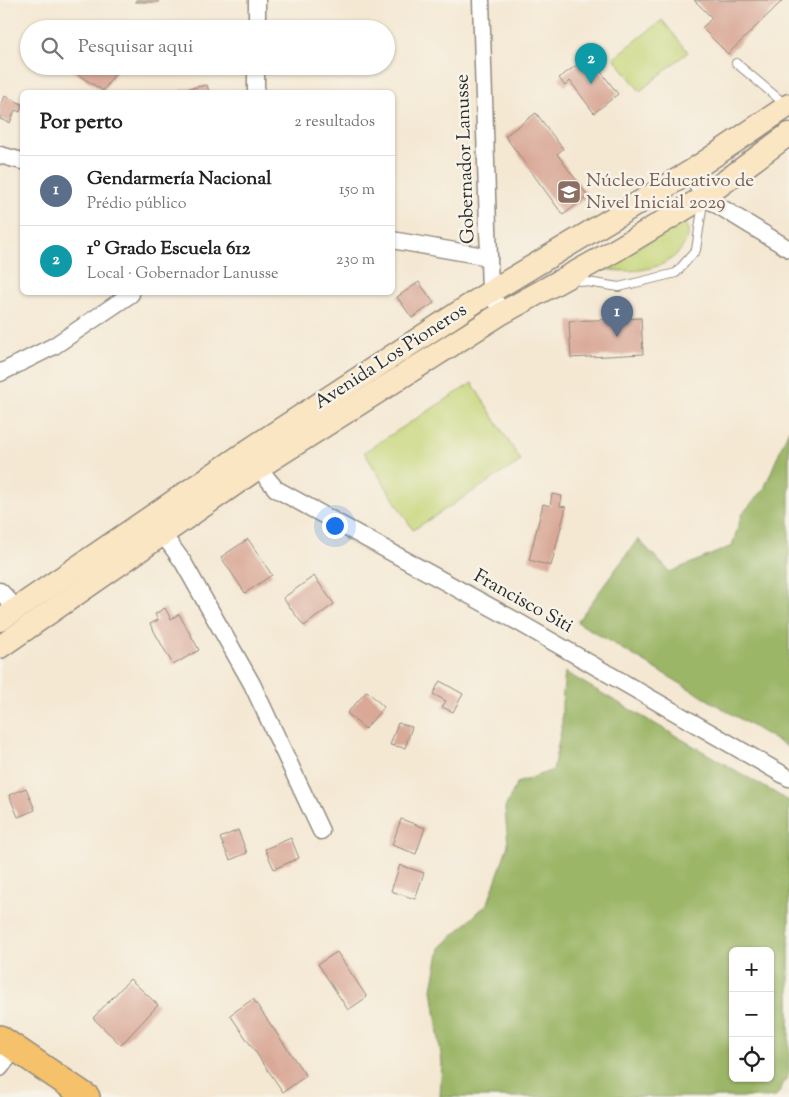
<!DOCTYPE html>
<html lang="pt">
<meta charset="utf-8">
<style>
body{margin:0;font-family:"Sorts Mill Goudy",serif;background:#f6f6f6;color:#222}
.controls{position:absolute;right:15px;bottom:15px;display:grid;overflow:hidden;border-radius:8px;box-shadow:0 1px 4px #0004}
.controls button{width:45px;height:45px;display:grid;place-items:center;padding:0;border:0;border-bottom:1px solid #e0e0e0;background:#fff;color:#222;font:25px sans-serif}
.you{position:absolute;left:334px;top:525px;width:18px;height:18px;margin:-12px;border:4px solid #fff;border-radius:50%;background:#1a73e8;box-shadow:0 0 0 8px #1a73e833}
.badge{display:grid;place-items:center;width:32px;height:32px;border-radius:50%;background:#db2777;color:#fff;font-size:16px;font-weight:700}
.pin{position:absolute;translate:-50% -41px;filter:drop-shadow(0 1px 2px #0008)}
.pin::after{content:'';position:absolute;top:26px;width:18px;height:15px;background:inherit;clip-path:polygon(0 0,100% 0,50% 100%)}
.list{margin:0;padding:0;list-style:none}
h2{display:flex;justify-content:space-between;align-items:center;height:65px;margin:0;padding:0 20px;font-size:21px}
h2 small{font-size:16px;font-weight:400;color:#767676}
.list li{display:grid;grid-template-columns:32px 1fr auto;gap:15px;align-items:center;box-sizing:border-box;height:70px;padding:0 20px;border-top:1px solid #e0e0e0}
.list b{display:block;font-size:19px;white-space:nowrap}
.list p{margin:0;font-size:16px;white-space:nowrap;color:#767676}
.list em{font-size:16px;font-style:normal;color:#767676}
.icon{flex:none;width:28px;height:28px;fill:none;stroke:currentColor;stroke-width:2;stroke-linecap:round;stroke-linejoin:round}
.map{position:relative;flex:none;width:789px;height:1097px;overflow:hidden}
.search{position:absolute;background:#fff;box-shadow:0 1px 4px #0004;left:20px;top:20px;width:375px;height:55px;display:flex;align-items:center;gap:12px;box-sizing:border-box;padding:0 18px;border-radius:28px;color:#767676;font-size:19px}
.panel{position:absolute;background:#fff;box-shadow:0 1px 4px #0004;left:20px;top:90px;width:375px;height:205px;border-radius:8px}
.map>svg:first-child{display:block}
</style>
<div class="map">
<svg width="789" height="1097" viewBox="0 0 789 1097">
<rect width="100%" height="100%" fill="#f7f3e8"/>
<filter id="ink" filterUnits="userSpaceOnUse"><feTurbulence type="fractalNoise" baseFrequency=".02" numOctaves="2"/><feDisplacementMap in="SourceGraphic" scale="10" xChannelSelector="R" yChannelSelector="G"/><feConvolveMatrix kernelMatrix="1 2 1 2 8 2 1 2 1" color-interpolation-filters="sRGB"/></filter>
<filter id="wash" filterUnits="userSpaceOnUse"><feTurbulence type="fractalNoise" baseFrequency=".0096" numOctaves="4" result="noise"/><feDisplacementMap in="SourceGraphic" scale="20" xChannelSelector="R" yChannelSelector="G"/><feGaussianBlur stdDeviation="1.12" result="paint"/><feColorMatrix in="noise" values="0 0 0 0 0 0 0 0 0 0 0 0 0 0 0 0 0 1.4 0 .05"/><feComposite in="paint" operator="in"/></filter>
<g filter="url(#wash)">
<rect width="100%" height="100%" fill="#f4e8d3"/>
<g fill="#c5d577" stroke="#788051">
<polygon points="662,20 688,52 640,91 614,58"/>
<path d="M684,221C689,229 690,235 685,243C669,273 629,273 600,269Z"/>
<polygon points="472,383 521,461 413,530 364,452"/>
</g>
<g fill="#9cb668" stroke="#64704a" fill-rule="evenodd">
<polygon points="789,429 789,748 577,622 638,539 670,572 732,546 742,514 764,489"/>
<path d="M565,672L789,801V1074L776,1097H440L442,1062L432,989L440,948L488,903L508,845L505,808L517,783L553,770L562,726V703ZM733,951H770V1078H733Z"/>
</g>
<g id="blocks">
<g fill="#d9a897">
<rect x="136" y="0" width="22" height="2"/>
<polygon points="694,0 783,0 728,54 702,28 712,18"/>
<polygon points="225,26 225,29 197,29 197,27"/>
<polygon points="589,56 618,94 594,113 570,81 565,86 559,78"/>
<polygon points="65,66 117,66 119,68 103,91"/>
<polygon points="207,85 209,92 181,92 180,90"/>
<polygon points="5,96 22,104 20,112 15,110 10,123 0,119 0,107"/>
<polygon points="536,113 563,149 557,154 588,196 563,215 505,136"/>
<polygon points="419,282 434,303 412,318 397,297"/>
<polygon points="641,318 643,354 571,358 569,321"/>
<polygon points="552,494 562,496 560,506 566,507 551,566 529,560 543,504 550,506"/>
<polygon points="248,539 272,575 245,593 221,557"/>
<polygon points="314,576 334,604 304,626 283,598"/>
<polygon points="165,608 171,619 179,614 199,650 173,665 150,624 158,620 155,614"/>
<polygon points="440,681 463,694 453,712 442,707 446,701 433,694"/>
<polygon points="367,691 384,707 365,729 347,713"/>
<polygon points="398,723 412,727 405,748 390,745"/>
<polygon points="26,788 35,810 18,817 9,795"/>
<polygon points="401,819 425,828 416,854 392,845"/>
<polygon points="238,830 247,853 230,860 220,838"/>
<polygon points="291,838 299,858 274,869 265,849"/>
<polygon points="400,865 424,873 415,899 391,891"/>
<polygon points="337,952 367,997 348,1010 318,964"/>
<polygon points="130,979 158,1005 121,1045 93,1018"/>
<polygon points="253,999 306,1076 283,1092 230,1015"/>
</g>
</g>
</g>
<g filter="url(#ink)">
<use href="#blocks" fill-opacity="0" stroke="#908a7f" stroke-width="1"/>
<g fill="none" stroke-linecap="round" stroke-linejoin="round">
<defs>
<g id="service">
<polyline points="736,63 786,105"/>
<polyline points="574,280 619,287 676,273 696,250 703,202"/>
</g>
<g id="minor">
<polyline points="481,0 490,292 502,313"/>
<polyline points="257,29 257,0"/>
<polyline points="256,92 256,66"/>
<polyline points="0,155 22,161"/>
<polyline points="690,172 704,197 789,249"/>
<polyline points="392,240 489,257"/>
<polyline points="0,373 54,346 131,294"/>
<polyline points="252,460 276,489 520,623 789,778"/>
<polyline points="162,533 183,562 252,684 321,831"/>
<polyline points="0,591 16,608"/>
<polyline points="0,1068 12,1052"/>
</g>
<g id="secondary">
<polyline points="0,620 246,452 490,292 690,172 789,105"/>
<polyline points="0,647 258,468 502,313 616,250 704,197 789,134"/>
</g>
<polyline id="primary" points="0,1038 87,1097"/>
</defs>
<use href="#service" stroke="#908a7f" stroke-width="10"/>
<use href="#minor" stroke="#908a7f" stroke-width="19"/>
<use href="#secondary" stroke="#908a7f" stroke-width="25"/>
<use href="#primary" stroke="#908a7f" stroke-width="28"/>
<use href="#service" stroke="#fff" stroke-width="8"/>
<use href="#minor" stroke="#fff" stroke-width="16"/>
<use href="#secondary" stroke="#fbe6c4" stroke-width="22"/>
<use href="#primary" stroke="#f5c16b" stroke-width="25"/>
</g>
</g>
<defs>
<symbol id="school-square" viewBox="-11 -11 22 22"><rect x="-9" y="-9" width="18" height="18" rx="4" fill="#8d6e63" stroke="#f7f3e8"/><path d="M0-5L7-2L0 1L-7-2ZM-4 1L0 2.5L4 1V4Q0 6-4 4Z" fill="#fff"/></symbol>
</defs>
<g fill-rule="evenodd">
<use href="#school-square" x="555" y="178" width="28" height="28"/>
</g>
<g text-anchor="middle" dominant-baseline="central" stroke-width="5" stroke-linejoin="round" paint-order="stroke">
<g font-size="19" fill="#2b2b2b" stroke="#f7f3e8">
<text transform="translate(466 159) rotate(-92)">Gobernador Lanusse</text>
<text transform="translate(391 357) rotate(-33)">Avenida Los Pioneros</text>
<text transform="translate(523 602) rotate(29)">Francisco Siti</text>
</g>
<g font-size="19" fill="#785e54" stroke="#f7f3e8" text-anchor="start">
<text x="586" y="181">Núcleo Educativo de<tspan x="586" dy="22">Nivel Inicial 2029</tspan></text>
</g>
</g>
</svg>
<div class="controls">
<button>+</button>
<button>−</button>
<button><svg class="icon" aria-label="locate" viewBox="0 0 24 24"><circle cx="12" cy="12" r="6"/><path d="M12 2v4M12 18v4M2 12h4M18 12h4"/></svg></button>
</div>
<div class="you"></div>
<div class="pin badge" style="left:617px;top:337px;background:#5c6f8a">1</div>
<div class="pin badge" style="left:591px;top:84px;background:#0f9aa8">2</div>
<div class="search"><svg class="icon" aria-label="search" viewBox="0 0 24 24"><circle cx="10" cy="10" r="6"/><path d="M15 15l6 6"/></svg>Pesquisar aqui</div>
<section class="panel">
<h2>Por perto<small>2 resultados</small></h2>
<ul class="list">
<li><span class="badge" style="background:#5c6f8a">1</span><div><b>Gendarmería Nacional</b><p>Prédio público</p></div><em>150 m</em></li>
<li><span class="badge" style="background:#0f9aa8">2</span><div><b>1º Grado Escuela 612</b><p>Local · Gobernador Lanusse</p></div><em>230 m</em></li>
</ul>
</section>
</div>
